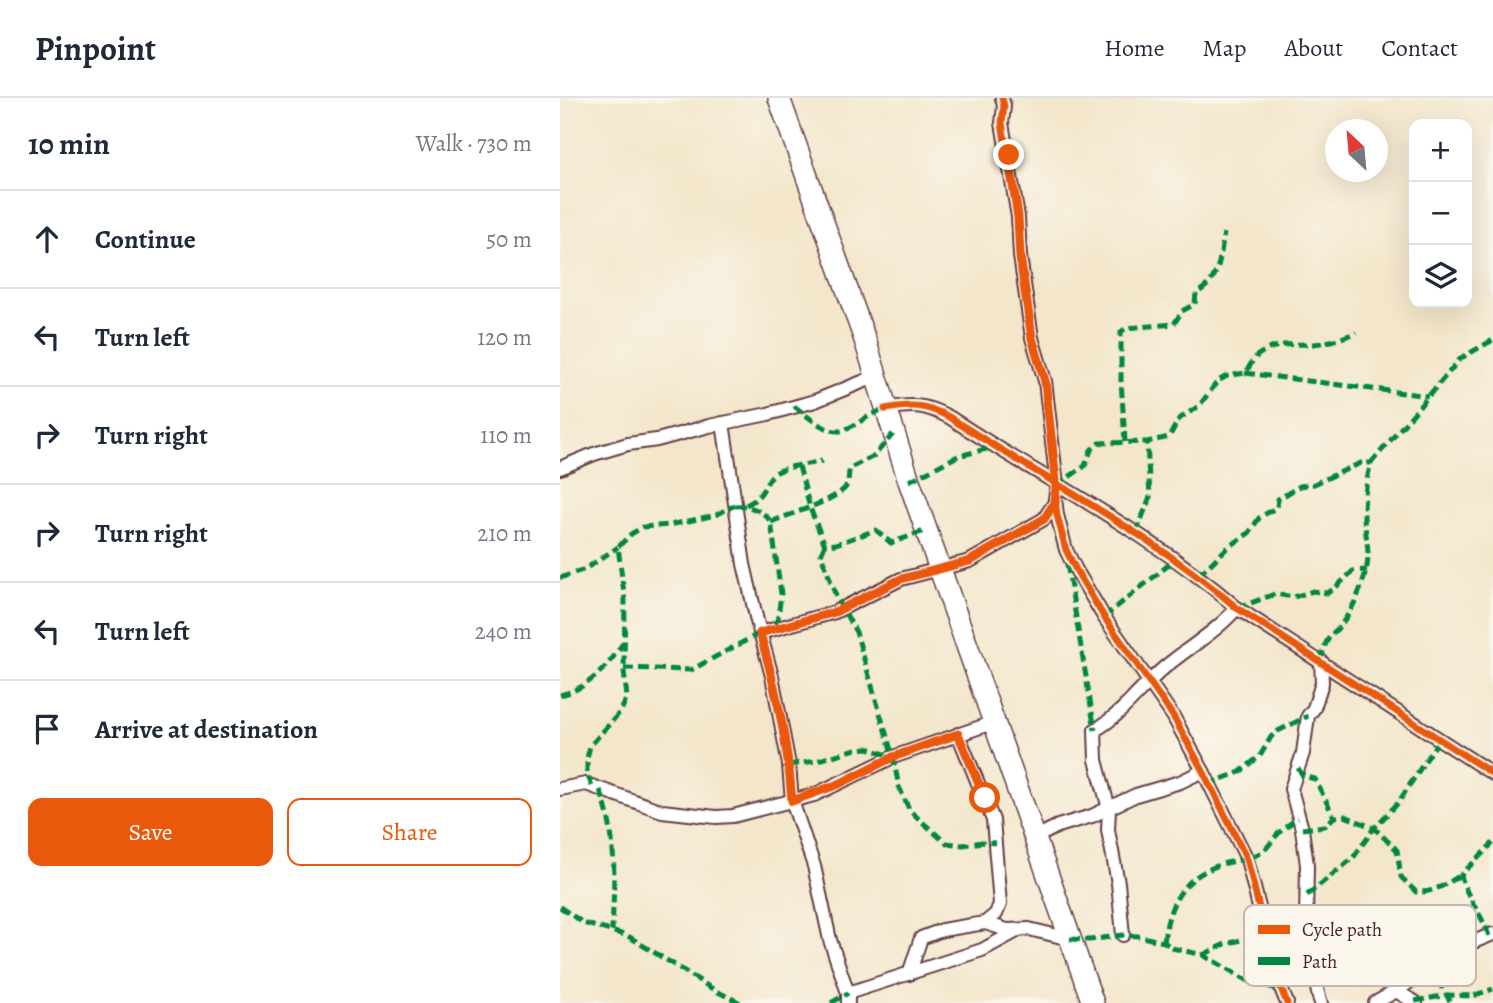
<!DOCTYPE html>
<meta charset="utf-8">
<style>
body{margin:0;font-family:Alegreya,serif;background:#f6f6f7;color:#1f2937}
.controls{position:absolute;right:21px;top:21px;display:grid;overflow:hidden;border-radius:14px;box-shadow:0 7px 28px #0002}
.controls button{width:63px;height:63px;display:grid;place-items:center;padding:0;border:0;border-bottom:2px solid #e0e1e3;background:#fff;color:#1f2937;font:35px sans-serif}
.compass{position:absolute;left:765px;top:21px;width:63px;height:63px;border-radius:50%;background:#fff;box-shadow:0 7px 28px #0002;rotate:334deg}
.stop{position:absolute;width:21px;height:21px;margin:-16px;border:5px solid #ea580c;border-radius:50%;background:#fff}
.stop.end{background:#ea580c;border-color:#fff;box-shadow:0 2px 7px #0008}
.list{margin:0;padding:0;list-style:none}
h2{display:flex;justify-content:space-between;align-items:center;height:91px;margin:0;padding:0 28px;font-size:30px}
h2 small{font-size:23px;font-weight:400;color:#747a83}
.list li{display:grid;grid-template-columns:46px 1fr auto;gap:21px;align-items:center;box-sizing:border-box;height:98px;padding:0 28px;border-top:2px solid #e0e1e3}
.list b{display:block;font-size:26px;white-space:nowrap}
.list em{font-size:23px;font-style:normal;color:#747a83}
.actions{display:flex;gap:14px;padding:21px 28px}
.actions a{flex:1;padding:16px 0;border:2px solid #ea580c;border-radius:14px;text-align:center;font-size:24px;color:#ea580c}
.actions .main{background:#ea580c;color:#fff}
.icon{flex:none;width:38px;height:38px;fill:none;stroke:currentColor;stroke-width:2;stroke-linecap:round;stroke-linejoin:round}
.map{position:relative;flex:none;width:933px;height:905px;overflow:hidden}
header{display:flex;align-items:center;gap:42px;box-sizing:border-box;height:98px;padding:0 35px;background:#fff;border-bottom:2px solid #e0e1e3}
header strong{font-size:33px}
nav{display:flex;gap:38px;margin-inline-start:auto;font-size:24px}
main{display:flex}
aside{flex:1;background:#fff}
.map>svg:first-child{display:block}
</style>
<header>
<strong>Pinpoint</strong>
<nav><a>Home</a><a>Map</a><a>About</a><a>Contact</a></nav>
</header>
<main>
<aside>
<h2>10 min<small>Walk · 730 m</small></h2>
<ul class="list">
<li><svg class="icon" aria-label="ahead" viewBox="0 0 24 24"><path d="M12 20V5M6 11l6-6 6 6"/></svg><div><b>Continue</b></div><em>50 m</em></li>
<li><svg class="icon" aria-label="left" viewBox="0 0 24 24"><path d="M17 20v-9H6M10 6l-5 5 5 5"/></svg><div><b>Turn left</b></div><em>120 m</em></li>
<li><svg class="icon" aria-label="right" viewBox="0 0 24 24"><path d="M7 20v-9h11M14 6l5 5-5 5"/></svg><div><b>Turn right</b></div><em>110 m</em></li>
<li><svg class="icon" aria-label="right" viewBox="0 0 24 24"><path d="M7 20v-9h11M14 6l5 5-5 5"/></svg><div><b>Turn right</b></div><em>210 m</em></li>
<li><svg class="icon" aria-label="left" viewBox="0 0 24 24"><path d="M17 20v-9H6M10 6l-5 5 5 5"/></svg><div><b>Turn left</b></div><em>240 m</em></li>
<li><svg class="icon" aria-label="arrive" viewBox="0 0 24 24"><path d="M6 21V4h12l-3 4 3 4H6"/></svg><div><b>Arrive at destination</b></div></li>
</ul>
<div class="actions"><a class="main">Save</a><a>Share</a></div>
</aside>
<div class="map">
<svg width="933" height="905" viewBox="0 0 933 905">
<rect width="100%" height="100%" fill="#fbf7ec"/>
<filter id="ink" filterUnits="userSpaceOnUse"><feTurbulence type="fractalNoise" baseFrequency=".0143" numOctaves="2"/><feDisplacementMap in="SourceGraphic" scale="14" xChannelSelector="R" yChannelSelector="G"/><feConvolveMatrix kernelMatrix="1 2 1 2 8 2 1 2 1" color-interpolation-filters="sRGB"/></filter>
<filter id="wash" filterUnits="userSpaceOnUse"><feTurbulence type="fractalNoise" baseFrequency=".00686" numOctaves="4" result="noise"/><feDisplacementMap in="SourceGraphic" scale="28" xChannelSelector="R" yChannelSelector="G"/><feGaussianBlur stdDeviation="1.57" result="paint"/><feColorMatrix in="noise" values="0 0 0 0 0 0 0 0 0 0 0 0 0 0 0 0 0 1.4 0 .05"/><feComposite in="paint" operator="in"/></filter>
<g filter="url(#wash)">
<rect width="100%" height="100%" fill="#f3e6cb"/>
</g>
<g filter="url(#ink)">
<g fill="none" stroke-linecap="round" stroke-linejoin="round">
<defs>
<g id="street">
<polyline points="442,0 444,8 442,25 458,119 460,158 472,240 485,283 497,387 495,401 497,417 506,452 516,472 544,519 613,618 643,673 687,761 716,878 727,905"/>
<path d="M325,311C352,306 364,306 389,319C485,382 589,434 677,510L933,676"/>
<polyline points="163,325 184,466 197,523 212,578 229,667 232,703 254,768 270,842 288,895 288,905"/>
<polyline points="0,370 34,356 68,346 97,342 149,328 208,316 255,303 317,278"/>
<polyline points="200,535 275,514 341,481 410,463 484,421 495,404"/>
<polyline points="398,636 433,722 440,806 436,816 425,825"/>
<polyline points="0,691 26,686 102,713 156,719 173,718 254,697 333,659 435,624"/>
<polyline points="476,739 498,728 532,718 576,697 620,684 643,673"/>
<path d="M563,837L558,785L548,732L549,711L536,662L535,632C562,617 581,589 605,569C629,549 656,534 677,510"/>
<path d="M749,842C759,863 752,884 761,905"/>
<polyline points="349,876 361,840 382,832 425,825 447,832 469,831 510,841"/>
<polyline points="716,878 723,868 749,842 746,823 747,767 742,731 731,691 743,655 748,618 754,610 762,585 761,563"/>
<polyline points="836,893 856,905"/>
<polyline points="288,895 422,852 457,833"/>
<polyline points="815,905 836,893 901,849 933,836"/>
</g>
<polyline id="highway" points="219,0 305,242 349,383 533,905"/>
</defs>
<use href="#street" stroke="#633d43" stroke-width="16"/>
<use href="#highway" stroke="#633d43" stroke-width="24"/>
<use href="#street" stroke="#fff" stroke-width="12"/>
<use href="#highway" stroke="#fff" stroke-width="21"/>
<g stroke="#00873e" stroke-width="5" stroke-dasharray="10 5" stroke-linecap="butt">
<polyline points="685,275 868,298"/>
<path d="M234,308C246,317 269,338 284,332C298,326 310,316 325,311"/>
<path d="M565,344L561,282V234L566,230L614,226L622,213L635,206L636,195C660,184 660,158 664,135"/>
<polyline points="239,368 250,410 265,447 276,446 316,432 331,445 367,432"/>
<polyline points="349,383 398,358 435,349"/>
<path d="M497,387L525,368L531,352L539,345L587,344L609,339L619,321L639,308L658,283L667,278L685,275C690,269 692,262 698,257C716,244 732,247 753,246C762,246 788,239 796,234"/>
<path d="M186,407C208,397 203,381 217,374C230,367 248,367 262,363"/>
<path d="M175,408C189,407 203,412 211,424L221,496L218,520L212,532"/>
<path d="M211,424C227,417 281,401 287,387C289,382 288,375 290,370L314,358L333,336"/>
<polyline points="576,435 590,399 587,344"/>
<polyline points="265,447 261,456 277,501 296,534 333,659 339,689 350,713 386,745 403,747 422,744 436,745"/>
<polyline points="507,466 535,632"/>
<polyline points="639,477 666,451 689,435 699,420 717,409 718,401 740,388 754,386 801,365 811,365"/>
<polyline points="0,480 25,471 58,449"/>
<polyline points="677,510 715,496 734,499 753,493 767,495 774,491 793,473 807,472"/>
<polyline points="544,519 616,461"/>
<path d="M761,563C766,534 773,540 787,518C796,504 802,488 806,473C811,454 805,437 804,419C804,400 806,383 811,365L901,260L933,242"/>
<polyline points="64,570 131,572 200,535"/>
<path d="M0,597C28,591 50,567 64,543"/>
<polyline points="229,667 256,663 296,651 308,650 333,659"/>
<polyline points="738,670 743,678 755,681 774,719"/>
<polyline points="648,686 680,674 700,658 711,639 718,633 748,618"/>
<polyline points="32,688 27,676 27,660 30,648 61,613 67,599 64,573 65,503 58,449 71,436 83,429 110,427 156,417 175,407"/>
<path d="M40,692C58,738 54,785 52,833"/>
<path d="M742,731L765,728L774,719L785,718L814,730L837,752L841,779L856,794C874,795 886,786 901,777"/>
<polyline points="747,797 793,760 814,730 838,705 880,640"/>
<polyline points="0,809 23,825 68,838 156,893 181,905"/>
<path d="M929,838C922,816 906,799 901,777L933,745"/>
<polyline points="510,841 530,842 563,837 578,838 604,844 612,850 643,857 689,883 721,892"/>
<path d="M604,844C608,805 623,779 662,766C676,762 690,762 703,753C709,749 712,742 717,737C723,730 731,725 738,720"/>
<polyline points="643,857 663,847 706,835"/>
<polyline points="871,869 890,903"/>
<polyline points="855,903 888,897 913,898 933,891"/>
<polyline points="271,905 288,895"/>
</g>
<defs>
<g id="cycleway">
<polyline points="442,0 444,8 442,25 458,119 460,158 472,240 485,283 497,387 495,401 497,417 506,452 516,472 544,519 613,618 643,673 687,761 716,878 727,905"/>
<path d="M325,311C352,306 364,306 389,319C485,382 589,434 677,510L933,676"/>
</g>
</defs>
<use href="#cycleway" stroke="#fbf7ec" stroke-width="11"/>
<use href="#cycleway" stroke="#e8590c" stroke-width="7"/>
</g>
</g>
<g fill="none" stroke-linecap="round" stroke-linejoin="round" filter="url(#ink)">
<path stroke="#ea580c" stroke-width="9" d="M425,700L398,636L333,659L279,686L232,703C228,646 216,590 200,535L275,514L341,481L410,463L484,421L495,404L496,387L485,283L472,240L460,159L458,119L449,57"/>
</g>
<rect x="684" y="807" width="232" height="81" rx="10" fill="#fbf7ec" stroke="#c6b6b2" stroke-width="2"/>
<rect x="698" y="827" width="32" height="9" fill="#e8590c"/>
<rect x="698" y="859" width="32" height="8" fill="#00873e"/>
<g font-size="19" fill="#4a1f2b">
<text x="742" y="838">Cycle path</text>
<text x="742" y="870">Path</text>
</g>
</svg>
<div class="controls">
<button>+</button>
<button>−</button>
<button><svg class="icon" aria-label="layers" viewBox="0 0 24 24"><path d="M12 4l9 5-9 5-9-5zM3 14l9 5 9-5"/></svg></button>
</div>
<svg class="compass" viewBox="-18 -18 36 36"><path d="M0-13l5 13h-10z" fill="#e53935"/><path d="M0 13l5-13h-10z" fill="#747a83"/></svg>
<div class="stop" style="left:425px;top:700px"></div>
<div class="stop end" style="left:449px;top:57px"></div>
</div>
</main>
